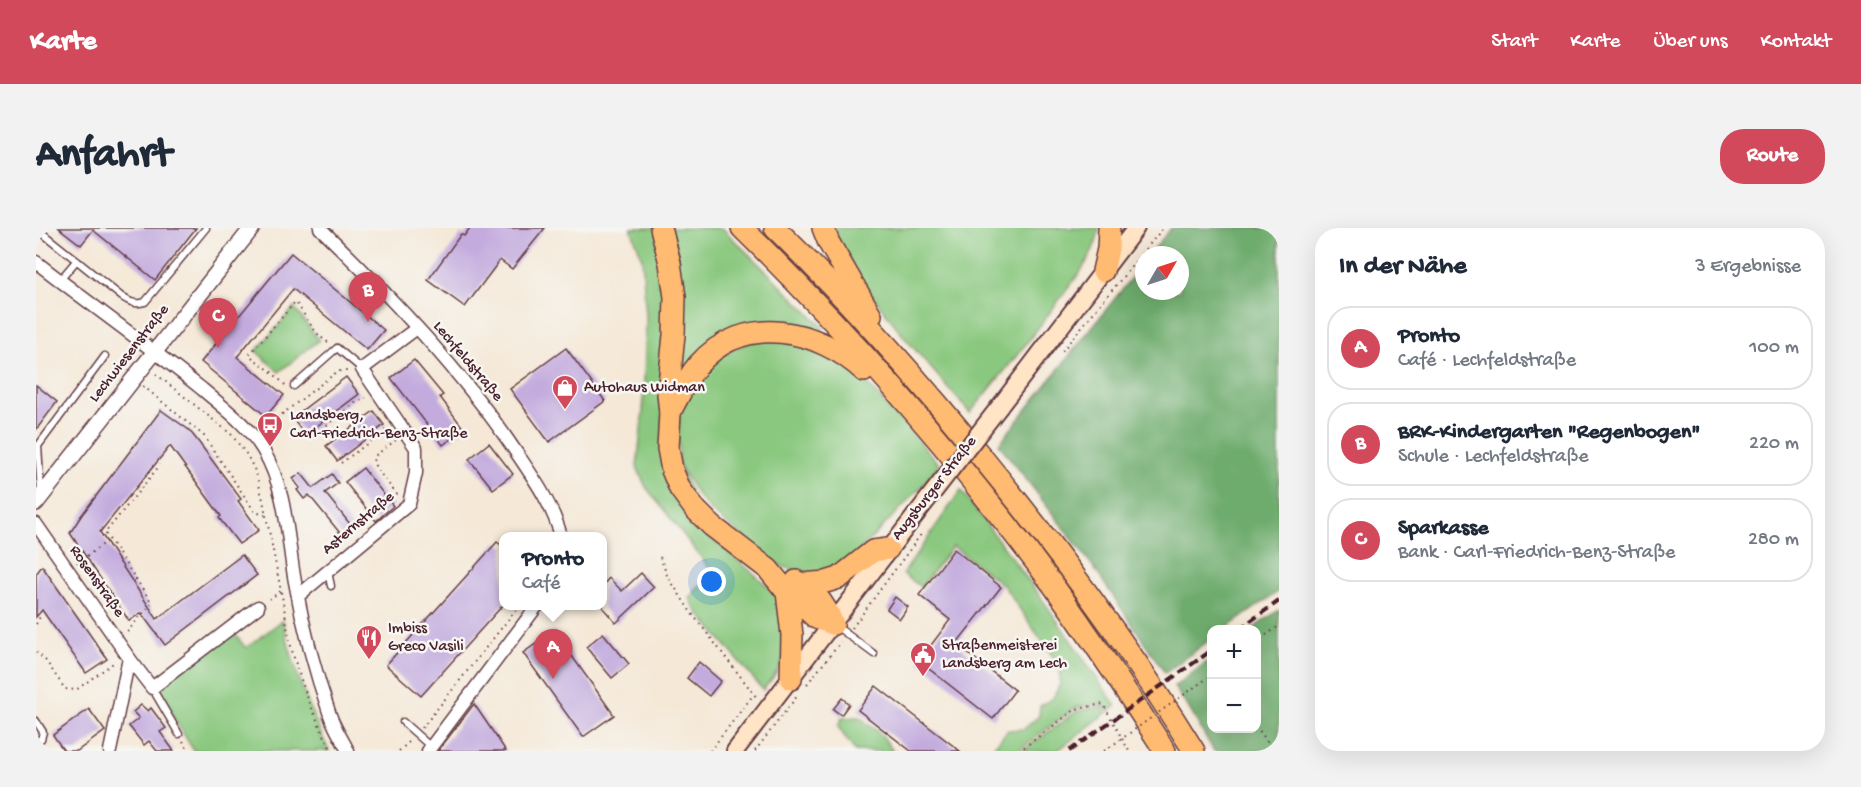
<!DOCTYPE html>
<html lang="de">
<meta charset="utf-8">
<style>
body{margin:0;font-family:"Gochi Hand",sans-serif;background:#f2f2f3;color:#1f2937}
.controls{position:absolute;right:18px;bottom:18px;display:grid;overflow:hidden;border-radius:12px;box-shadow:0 6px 24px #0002}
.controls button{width:54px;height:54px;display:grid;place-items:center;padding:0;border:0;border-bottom:2px solid #e0e1e3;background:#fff;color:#1f2937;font:30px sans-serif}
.compass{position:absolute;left:1099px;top:18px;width:54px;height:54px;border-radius:50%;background:#fff;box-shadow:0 6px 24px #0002;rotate:51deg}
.you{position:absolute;left:676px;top:354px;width:21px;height:21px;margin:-15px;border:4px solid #fff;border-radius:50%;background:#1a73e8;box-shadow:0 0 0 9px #1a73e833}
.badge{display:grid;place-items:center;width:39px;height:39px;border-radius:50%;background:#d1495b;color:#fff;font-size:20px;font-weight:700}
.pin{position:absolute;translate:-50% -50px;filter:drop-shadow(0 2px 3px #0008)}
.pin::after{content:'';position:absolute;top:32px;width:21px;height:18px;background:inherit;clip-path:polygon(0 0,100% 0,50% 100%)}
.popup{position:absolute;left:463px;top:304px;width:108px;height:78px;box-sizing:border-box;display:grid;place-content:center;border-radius:12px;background:#fff;filter:drop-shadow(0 2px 4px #0005);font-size:20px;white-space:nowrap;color:#747a83}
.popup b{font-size:22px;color:#1f2937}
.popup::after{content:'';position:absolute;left:50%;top:100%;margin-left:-12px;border:12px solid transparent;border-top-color:#fff}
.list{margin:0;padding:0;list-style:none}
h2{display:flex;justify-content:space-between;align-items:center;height:78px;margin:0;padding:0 24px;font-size:26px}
h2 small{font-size:20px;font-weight:400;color:#747a83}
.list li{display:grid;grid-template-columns:39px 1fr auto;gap:18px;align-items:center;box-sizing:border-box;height:84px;margin:0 12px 12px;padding:0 12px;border:2px solid #e0e1e3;border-radius:24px}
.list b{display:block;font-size:22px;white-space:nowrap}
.list p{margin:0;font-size:20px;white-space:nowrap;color:#747a83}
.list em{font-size:20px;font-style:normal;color:#747a83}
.map{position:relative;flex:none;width:1243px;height:523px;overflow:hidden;border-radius:24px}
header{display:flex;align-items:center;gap:36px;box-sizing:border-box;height:84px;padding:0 30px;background:#d1495b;color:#fff}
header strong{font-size:28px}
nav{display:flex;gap:33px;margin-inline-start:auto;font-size:21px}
.intro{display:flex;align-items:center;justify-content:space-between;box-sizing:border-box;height:144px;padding:0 36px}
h1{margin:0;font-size:42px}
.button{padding:15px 27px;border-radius:24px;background:#d1495b;color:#fff;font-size:21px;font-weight:700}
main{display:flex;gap:36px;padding:0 36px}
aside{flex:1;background:#fff;border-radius:24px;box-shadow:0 6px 24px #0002}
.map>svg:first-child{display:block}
</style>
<header>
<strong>Karte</strong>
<nav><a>Start</a><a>Karte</a><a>Über uns</a><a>Kontakt</a></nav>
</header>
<div class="intro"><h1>Anfahrt</h1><a class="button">Route</a></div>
<main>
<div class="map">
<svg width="1243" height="523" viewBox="0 0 1243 523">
<rect width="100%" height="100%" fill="#f6f6f2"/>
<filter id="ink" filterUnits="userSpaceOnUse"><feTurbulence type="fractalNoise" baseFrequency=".0167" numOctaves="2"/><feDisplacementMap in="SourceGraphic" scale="12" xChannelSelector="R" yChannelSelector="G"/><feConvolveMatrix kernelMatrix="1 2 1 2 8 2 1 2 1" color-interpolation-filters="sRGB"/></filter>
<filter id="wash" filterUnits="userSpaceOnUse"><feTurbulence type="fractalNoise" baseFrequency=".008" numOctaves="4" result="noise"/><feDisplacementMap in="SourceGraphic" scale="24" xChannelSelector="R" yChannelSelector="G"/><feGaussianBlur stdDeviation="1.35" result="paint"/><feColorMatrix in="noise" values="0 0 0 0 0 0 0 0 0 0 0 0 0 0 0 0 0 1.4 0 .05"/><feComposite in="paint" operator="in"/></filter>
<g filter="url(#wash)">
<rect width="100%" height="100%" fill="#f5e8d7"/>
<g fill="#89c87e" stroke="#6a7454" stroke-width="1.5">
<polygon points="595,0 620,0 633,68 626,196 672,308 716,344 742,368 752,420 741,444 727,462 660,382 654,370 661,361 678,346 610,259 601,239 607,183 610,89 606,30"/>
<polygon points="631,0 686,0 787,99 784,105 737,94 646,145 641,141"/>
<path d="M796,0H1063C1060,28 1037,53 1020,76C993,113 964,149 934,185L869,110L824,51Z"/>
<polygon points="258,80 283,112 243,144 220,123"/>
<polygon points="718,112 764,112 817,140 903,236 890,254 802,345 770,347 743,337 676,284 661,267 643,236 642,202 644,180 651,164 682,128"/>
<polygon points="925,262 1004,368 1080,478 1073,484 1066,475 1039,480 981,523 954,523 972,502 988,501 1003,488 1004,478 1017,470 1024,456 1024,439 968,358 917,318 885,359 867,346"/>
<path d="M247,392C256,439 273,481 293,523H158L120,461L196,403L210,420Z"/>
<polygon points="1066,478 1070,485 1021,523 986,523 1041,483"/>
<polygon points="823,489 845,506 857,523 819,523 802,499 806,490"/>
</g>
<g fill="#6eac6d" stroke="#5c664c" stroke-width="1.5">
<polygon points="1135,0 1243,0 1243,363 1189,401 1176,401 1175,411 1129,445 1056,337 963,216 1108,34 1108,63 1144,63 1144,27 1113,27"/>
<polygon points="1243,382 1243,523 1178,523 1151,477 1138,459 1175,431 1176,500 1220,500 1220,401 1216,401"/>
</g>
<g id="blocks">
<g fill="#c3abde">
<polygon points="23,0 160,0 119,52 57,2 45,17"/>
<polygon points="434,0 509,0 476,41 464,32 429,79 392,52 425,6 428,8"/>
<polygon points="255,25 348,102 331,122 257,61 201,129 248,167 230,188 165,134"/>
<polygon points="530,120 569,173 513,214 474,161"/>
<polygon points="378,132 407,167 404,169 428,201 407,217 355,150"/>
<polygon points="310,149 323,166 269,207 256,190"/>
<polygon points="0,157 21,174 0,202"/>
<polygon points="125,182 153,202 161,212 205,271 202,273 223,302 203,316 183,290 185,288 134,218 64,304 121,391 206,327 221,347 129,417 105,385 93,393 34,305 45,288"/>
<polygon points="338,183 348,197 301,233 290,218"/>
<polygon points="453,215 477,246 457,261 433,231"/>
<polygon points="327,240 357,278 340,293 309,254"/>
<polygon points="265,245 277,260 296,246 302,255 289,265 318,301 308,310 273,267 268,271 261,262 264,260 257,251"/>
<polygon points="461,314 468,319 468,376 385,468 350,437"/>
<polygon points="918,321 965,359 920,416 979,462 957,491 883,433 914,392 883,367"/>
<polygon points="6,338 71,431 50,445 6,382 0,389 0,346"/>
<polygon points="605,345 618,359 580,395 567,380 567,357 573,350 586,363"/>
<polygon points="859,369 872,379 864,391 851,381"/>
<polygon points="518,403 578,487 547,509 487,425"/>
<polygon points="567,405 593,436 576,450 550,419"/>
<polygon points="663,434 685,453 673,468 651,450"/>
<polygon points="840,458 924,523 875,523 822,482"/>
<polygon points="806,470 813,476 805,487 797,481"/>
<polygon points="438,476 470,523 402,523"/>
<polygon points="105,477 112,483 115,480 130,500 124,504 138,523 121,523 113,513 108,517 93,498 103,490 97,484"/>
<polygon points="53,481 69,503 41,523 28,523 17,507"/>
</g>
</g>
</g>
<g filter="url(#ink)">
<use href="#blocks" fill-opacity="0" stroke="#643d45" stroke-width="1.5"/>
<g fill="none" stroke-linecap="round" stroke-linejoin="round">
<defs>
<g id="service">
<path d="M0,0L86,69C94,74 99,77 109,74L170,0"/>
<polyline points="24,52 40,33"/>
<polyline points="258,158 301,120 326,141"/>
<polyline points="5,264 2,218 69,128"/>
<polyline points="292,344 295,358"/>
<polyline points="800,398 838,426"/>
<polyline points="116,460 143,506"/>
<polyline points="0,493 7,504 5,511 0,514"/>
<polyline points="367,494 395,519"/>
</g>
<g id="minor">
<path d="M284,0C355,69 425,142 480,224C499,252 516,276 525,308"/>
<path d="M0,34C55,77 112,117 166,161C188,180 212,197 227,222C251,262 251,310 259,354C267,398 279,444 294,487C298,499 306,511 312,523"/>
<polyline points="0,296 93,430 74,523"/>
<polyline points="262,368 373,276 380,245 380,220 326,141 381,100"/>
<polyline points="93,430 116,460 222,379"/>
<polyline points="392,523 501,378"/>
</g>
<polyline id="tertiary" points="0,275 216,0"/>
<g id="secondary">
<polyline points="964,178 1100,0"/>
<polyline points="699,523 888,276"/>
</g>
<g id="motorway">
<polyline points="625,0 634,35 639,69 638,107 632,166 634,185 632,220 636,242 644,261 658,280 676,298 732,341 751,364 780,390 797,396"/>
<path d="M706,0C818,110 923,231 1017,357C1056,411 1093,467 1129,523"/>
<path d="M739,0C814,73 883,152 949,233C1024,325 1095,421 1158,523"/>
<polyline points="787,0 793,15 835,87"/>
<polyline points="1067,43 1072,21 1073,0"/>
<path d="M634,184C643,168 650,151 662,137C708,84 783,101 828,143"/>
<path d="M760,353C778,361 790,378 797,396"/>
<polyline points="765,356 790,354 803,350 837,323 852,321"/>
<polyline points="751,364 756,407 755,451"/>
</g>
</defs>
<use href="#service" stroke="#643d45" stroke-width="9"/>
<use href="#minor" stroke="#643d45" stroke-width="15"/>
<use href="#tertiary" stroke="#643d45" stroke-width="18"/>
<use href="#secondary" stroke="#643d45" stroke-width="20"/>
<use href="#motorway" stroke="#643d45" stroke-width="24"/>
<g stroke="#643d45" stroke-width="2" stroke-dasharray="1.5 4.5" stroke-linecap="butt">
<polyline points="1026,123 1127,0"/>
<polyline points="120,146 195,206 211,227 220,245 227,272 245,363 232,372"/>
<path d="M249,157L237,145L213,127L259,74C271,88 276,105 293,115"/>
<polyline points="107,158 168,208 219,284 229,287"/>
<polyline points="227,201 302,143 312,143"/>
<polyline points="281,205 319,175 330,170"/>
<polyline points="360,212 340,227 337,233 340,240 362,268"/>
<polyline points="305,235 351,201"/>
<polyline points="624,329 631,347 654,383 721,470"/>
<polyline points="41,335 73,312"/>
<path d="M245,364C249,380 250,398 254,414C263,452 278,488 296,523"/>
<polyline points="0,396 5,387"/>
<polyline points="816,400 886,305"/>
<polyline points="91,404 116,375 69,305 124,237"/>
<polyline points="1220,414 1243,398"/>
<polyline points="0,424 10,433 29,461 40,462 80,433"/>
<polyline points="1173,449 1176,447"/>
<polyline points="771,456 805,414"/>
<polyline points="1220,498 1233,516 1243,517"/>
<polyline points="386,500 483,378"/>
<polyline points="147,513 153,523"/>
<polyline points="363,523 374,513"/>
<polyline points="674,523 718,466"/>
<polyline points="719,523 762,467"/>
<polyline points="983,523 1040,481 1067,476 1093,523"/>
<polyline points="1068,523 1074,519"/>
</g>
<use href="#service" stroke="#fff" stroke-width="6"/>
<use href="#minor" stroke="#fff" stroke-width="12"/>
<use href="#tertiary" stroke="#fff" stroke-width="15"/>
<use href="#secondary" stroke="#ffe4c6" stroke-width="16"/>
<use href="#motorway" stroke="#ffbb71" stroke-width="21"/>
<g stroke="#4a1f2b" stroke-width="4" stroke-dasharray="9 4.5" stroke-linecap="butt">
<polyline points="1203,401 1243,373"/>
<polyline points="1033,523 1176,422"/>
</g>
<defs>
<polyline id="secondary-bridge" points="888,276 964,178"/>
</defs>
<use href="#secondary-bridge" stroke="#643d45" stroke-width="20" stroke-linecap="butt"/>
<polyline stroke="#643d45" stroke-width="2" stroke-dasharray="1.5 4.5" stroke-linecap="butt" points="1074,519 1173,449"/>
<use href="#secondary-bridge" stroke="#ffe4c6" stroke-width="16"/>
</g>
</g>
<defs>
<symbol id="shop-pin" viewBox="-11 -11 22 30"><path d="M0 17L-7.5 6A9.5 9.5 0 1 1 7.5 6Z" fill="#d1495b" stroke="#f6f6f2"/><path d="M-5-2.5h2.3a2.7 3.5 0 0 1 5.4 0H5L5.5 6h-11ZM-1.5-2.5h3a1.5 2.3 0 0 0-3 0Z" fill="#fff"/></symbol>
<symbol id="bus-pin" viewBox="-11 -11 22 30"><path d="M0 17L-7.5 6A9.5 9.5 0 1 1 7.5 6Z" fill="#d1495b" stroke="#f6f6f2"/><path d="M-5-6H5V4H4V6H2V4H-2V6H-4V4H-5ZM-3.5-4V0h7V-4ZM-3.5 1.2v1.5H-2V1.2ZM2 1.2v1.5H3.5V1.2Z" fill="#fff"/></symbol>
<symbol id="restaurant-pin" viewBox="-11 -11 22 30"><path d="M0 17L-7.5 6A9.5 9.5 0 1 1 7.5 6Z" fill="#d1495b" stroke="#f6f6f2"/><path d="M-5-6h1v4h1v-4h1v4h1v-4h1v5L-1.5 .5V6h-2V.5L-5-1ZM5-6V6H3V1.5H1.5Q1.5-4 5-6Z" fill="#fff"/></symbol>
<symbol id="civic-pin" viewBox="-11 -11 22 30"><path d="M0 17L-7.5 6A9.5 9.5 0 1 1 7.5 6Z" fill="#d1495b" stroke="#f6f6f2"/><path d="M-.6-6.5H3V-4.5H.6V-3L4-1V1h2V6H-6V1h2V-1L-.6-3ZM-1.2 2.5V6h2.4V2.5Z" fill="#fff"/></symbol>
</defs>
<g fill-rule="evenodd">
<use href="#shop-pin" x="514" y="145" width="30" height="40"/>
<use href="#bus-pin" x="219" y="182" width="30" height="40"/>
<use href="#restaurant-pin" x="318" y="395" width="30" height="40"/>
<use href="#civic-pin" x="872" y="412" width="30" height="40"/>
</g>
<g text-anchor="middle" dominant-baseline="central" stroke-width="5" stroke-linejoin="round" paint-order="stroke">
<g font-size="16" fill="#4a1f2b" stroke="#f6f6f2">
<text transform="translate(94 126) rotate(-52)">Lechwiesenstraße</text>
<text transform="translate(431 134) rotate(50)">Lechfeldstraße</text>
<text transform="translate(899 261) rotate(-52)">Augsburger Straße</text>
<text transform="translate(323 296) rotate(-40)">Asternstraße</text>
<text transform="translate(60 354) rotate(55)">Rosenstraße</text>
</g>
<g font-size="16" fill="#4a1f2b" stroke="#f6f6f2" text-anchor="start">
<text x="548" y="160">Autohaus Widman</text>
<text x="254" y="188">Landsberg,<tspan x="254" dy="18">Carl-Friedrich-Benz-Straße</tspan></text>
<text x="352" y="401">Imbiss<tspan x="352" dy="18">Greco Vasili</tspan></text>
<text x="906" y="418">Straßenmeisterei<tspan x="906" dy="18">Landsberg am Lech</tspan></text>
</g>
</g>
</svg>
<div class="controls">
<button>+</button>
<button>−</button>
</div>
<svg class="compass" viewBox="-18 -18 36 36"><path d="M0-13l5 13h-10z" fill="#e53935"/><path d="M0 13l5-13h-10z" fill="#747a83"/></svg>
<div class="you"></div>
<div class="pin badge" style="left:517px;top:451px">A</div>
<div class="popup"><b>Pronto</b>Café</div>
<div class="pin badge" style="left:332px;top:94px">B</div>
<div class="pin badge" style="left:182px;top:120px">C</div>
</div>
<aside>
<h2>In der Nähe<small>3 Ergebnisse</small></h2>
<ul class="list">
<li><span class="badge">A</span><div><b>Pronto</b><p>Café · Lechfeldstraße</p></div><em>100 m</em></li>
<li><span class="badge">B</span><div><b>BRK-Kindergarten &quot;Regenbogen&quot;</b><p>Schule · Lechfeldstraße</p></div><em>220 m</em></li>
<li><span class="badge">C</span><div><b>Sparkasse</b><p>Bank · Carl-Friedrich-Benz-Straße</p></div><em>280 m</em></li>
</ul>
</aside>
</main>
